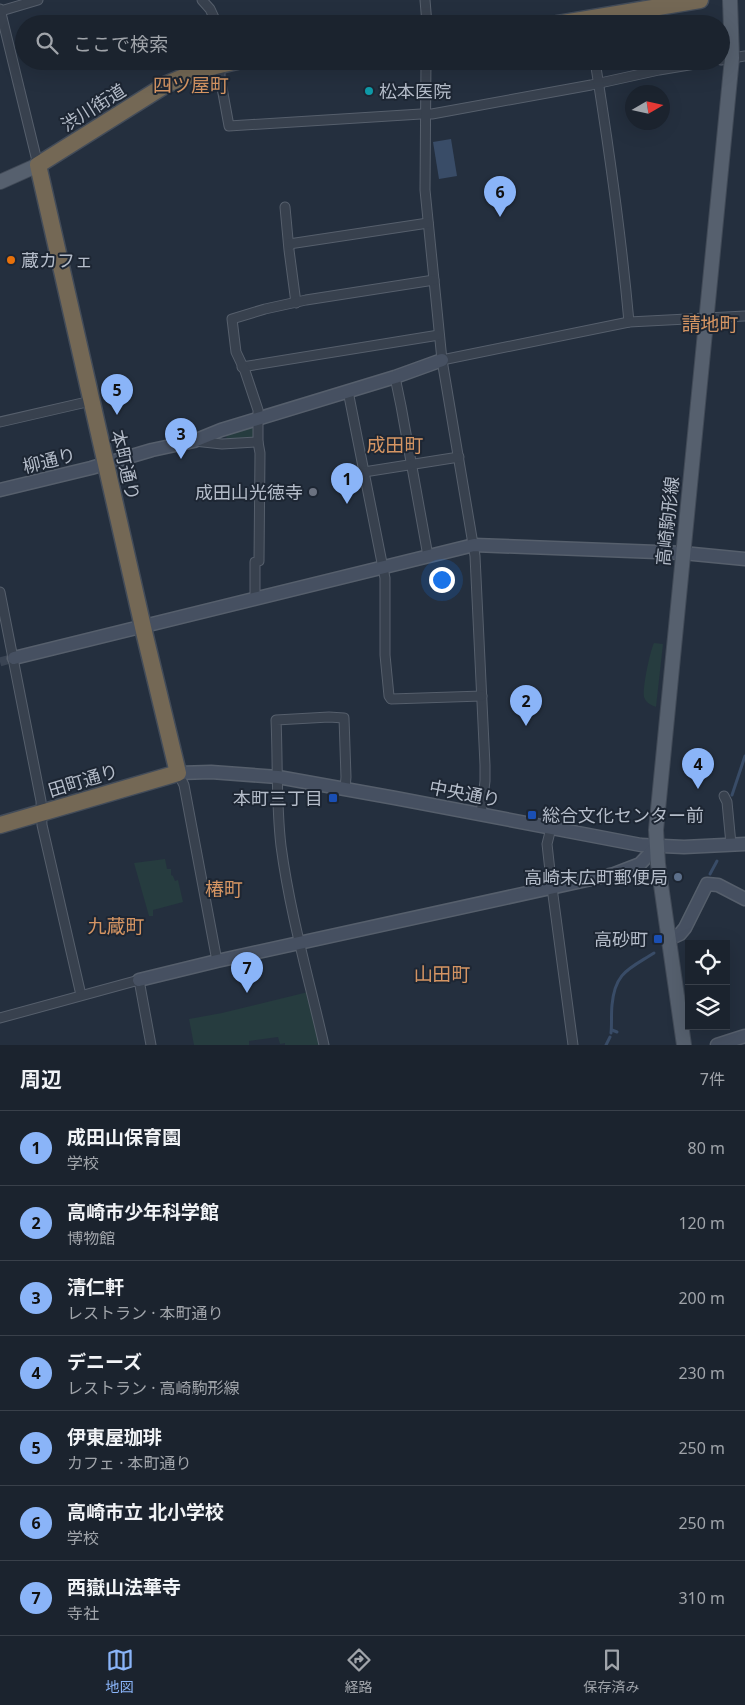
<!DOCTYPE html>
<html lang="ja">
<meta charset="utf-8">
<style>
body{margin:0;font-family:"Noto Sans","Noto Sans JP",sans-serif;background:#242b36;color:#f1f3f6}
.controls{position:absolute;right:15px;bottom:15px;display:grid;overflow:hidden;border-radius:0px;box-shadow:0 5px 20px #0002}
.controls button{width:45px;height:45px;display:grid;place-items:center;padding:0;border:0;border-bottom:1px solid #39404a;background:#1b232e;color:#f1f3f6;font:25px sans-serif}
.compass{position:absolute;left:625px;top:85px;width:45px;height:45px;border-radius:50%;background:#1b232e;box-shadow:0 5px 20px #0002;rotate:81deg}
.you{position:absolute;left:441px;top:579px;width:18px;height:18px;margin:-12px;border:4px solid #fff;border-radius:50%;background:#1a73e8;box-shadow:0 0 0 8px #1a73e833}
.badge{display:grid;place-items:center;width:32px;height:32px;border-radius:50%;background:#8ab4f8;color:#111;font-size:16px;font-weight:700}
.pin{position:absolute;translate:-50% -41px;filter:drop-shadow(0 1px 2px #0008)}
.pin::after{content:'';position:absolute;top:26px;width:18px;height:15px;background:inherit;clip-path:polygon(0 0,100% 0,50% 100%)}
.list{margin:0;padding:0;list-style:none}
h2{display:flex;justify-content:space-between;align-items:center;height:65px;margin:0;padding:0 20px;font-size:21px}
h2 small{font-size:16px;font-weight:400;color:#a0a4aa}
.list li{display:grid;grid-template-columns:32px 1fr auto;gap:15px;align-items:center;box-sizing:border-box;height:75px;padding:0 20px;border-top:1px solid #39404a}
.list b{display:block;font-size:19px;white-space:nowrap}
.list p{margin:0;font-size:16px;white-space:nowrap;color:#a0a4aa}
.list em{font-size:16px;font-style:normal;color:#a0a4aa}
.icon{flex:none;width:28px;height:28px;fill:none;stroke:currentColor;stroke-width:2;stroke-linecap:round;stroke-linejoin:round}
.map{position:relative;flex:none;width:745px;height:1045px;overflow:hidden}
.search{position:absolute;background:#1b232e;box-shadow:0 5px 20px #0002;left:15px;right:15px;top:15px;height:55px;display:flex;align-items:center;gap:12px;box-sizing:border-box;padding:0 18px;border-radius:28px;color:#a0a4aa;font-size:19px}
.sheet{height:590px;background:#1b232e}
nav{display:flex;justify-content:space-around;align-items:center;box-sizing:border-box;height:70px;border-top:1px solid #39404a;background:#1b232e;font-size:14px;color:#a0a4aa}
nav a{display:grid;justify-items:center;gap:2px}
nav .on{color:#8ab4f8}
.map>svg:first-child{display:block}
</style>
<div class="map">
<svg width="745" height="1045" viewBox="0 0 745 1045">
<rect width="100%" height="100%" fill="#242f3e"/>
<g fill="#263c3f">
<polygon points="249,427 254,428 253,438 228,439 226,437 227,434"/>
<path d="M654,643L663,644L656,707C651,705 646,703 644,697C642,689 650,651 654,643Z"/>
<polygon points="165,859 167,869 171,869 171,875 173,876 175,881 178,880 183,902 153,910 153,916 149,916 134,863"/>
<polygon points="308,992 321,1045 285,1045 285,1043 280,1044 278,1037 249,1041 249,1045 194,1045 189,1019 222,1013"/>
</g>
<polygon fill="#394c67" points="451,139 457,176 439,179 433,142"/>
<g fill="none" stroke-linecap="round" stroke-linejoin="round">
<g stroke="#394c67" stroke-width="3">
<polyline points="732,795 745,756"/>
<polyline points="710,874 717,861"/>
<polyline points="612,1030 617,1032"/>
<path d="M611,1033C612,1024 611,1015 612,1005C615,972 629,969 654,953"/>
<polyline points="606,1045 610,1037"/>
</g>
<polyline stroke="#3a4453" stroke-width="9" stroke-dasharray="9 4.5" stroke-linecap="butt" points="0,662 14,658"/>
<defs>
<g id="street">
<polyline points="202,0 210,9 217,24"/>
<polyline points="425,0 427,24"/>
<polyline points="0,9 38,165"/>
<polyline points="1,11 38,0"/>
<polyline points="721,60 745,56"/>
<polyline points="220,61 220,77 229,126 421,114 432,114 591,85 659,70 713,61"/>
<polyline points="426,61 425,190 442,360 475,556 485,765 485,781 481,814"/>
<path d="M595,61C609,148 621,234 629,322"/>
<polyline points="285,207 289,250 296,303"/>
<polyline points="289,244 428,223"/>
<polyline points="442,360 629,322 745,316"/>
<polyline points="242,367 439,335"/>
<polyline points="395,377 401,406 428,556"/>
<polyline points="348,391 385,578 385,655 389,696 391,699 482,696"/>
<polyline points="0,422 91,401"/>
<polyline points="194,441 222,444 258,442"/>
<polyline points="364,472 459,457"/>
<polyline points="0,592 41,801 42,825 81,995"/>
<polyline points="255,599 255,562 259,561 260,453 258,442 258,410 245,371 236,352 232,319 265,309 306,300 434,280"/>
<polyline points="178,773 184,785 217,961"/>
<polyline points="724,796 727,802 731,844"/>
<polyline points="551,828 547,844 551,880 573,1045"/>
<polyline points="0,1018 139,980 151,1045"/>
<path d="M324,1045C309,979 290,914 281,846C276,804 278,763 276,720L329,717L344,718L346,777L345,789"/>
</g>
<g id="secondary">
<polyline points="0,490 91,468 152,450 194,441 221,430 395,377 442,360"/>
<polyline points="14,658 474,545 683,553 745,559"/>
<polyline points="178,773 211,772 278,777 395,798 641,845 684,847 745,844"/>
<polyline points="669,939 680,934 685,928 707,884 718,885 745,899"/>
<polyline points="139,980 217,961 614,874 640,864 656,847"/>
<polyline points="717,1045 745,1036"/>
</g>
<g id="primary">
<polyline points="0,182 38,165"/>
<polyline points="684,1045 658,864 656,830 732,58 730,0"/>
</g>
<g id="highway">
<polyline points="557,24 700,0"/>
<polyline points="0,825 178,773 145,636 38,165 167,84 203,69 237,61"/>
</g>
</defs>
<use href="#street" stroke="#565f6c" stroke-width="11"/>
<use href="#secondary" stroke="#565f6c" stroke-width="15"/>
<use href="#primary" stroke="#414a57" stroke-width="16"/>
<use href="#highway" stroke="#434c59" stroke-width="19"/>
<use href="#street" stroke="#38414e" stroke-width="9"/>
<use href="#secondary" stroke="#465061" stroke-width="12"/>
<use href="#primary" stroke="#56606e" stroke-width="14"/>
<use href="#highway" stroke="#746855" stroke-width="16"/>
</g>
<circle fill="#0f9aa8" stroke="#1d2633" stroke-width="2" cx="369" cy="91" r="5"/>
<circle fill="#e8710a" stroke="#1d2633" stroke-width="2" cx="11" cy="260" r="5"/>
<circle fill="#6b7280" stroke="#1d2633" stroke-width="2" cx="313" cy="492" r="5"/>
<g fill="#1a4fb4" stroke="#1d2633" stroke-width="2">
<rect x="328" y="793" width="10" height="10" rx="2.5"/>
<rect x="527" y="810" width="10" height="10" rx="2.5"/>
<rect x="653" y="934" width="10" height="10" rx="2.5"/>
</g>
<circle fill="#5c6f8a" stroke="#1d2633" stroke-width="2" cx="678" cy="877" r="5"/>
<g text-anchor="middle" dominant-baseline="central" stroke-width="4" stroke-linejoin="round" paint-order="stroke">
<g font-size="18" fill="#b4bcc9" stroke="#1d2633" text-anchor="end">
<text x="379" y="91" text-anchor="start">松本医院</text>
<text x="21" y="260" text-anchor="start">蔵カフェ</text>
<text x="303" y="492">成田山光徳寺</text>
<text x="323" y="798">本町三丁目</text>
<text x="542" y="815" text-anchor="start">総合文化センター前</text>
<text x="668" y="877">高崎末広町郵便局</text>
<text x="648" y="939">高砂町</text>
</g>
<g font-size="18" fill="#b4bcc9" stroke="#1d2633">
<text transform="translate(93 107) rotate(-32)">渋川街道</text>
<text transform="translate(49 460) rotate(-14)">柳通り</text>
<text transform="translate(126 465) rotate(77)">本町通り</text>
<text transform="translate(667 521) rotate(-84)">高崎駒形線</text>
<text transform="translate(83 780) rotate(-17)">田町通り</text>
<text transform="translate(465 793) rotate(11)">中央通り</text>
</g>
<g font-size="19" fill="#d59563" stroke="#1d2633">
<text x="191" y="85">四ツ屋町</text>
<text x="710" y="324">請地町</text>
<text x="395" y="445">成田町</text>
<text x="224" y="889">椿町</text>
<text x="116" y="926">九蔵町</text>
<text x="442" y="974">山田町</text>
</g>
</g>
</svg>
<div class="controls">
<button><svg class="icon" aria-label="locate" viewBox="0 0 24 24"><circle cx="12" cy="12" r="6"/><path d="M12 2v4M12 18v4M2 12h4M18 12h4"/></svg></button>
<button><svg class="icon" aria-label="layers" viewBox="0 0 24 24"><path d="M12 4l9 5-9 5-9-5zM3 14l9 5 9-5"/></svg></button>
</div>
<svg class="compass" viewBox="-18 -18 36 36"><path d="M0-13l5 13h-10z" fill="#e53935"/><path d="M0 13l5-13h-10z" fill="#a0a4aa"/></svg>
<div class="you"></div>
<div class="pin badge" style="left:347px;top:504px">1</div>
<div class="pin badge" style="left:526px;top:726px">2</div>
<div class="pin badge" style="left:181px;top:459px">3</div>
<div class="pin badge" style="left:698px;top:789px">4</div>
<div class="pin badge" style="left:117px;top:415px">5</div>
<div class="pin badge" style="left:500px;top:217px">6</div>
<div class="pin badge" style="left:247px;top:993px">7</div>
<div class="search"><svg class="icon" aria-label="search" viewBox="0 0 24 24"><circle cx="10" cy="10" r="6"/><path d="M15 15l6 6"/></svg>ここで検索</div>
</div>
<section class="sheet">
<h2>周辺<small>7件</small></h2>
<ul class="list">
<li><span class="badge">1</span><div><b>成田山保育園</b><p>学校</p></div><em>80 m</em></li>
<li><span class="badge">2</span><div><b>高崎市少年科学館</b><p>博物館</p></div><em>120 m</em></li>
<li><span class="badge">3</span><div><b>清仁軒</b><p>レストラン · 本町通り</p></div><em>200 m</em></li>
<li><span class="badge">4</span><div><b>デニーズ</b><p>レストラン · 高崎駒形線</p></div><em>230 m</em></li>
<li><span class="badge">5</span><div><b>伊東屋珈琲</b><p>カフェ · 本町通り</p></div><em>250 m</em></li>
<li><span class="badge">6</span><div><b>高崎市立 北小学校</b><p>学校</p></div><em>250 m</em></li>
<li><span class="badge">7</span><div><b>西嶽山法華寺</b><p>寺社</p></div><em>310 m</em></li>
</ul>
</section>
<nav>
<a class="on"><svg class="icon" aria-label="map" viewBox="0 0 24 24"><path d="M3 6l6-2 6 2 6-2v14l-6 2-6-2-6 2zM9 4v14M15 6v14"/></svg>地図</a>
<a><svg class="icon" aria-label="directions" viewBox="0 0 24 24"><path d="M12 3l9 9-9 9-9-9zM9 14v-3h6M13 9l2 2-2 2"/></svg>経路</a>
<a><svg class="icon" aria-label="saved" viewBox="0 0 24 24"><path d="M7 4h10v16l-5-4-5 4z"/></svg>保存済み</a>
</nav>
